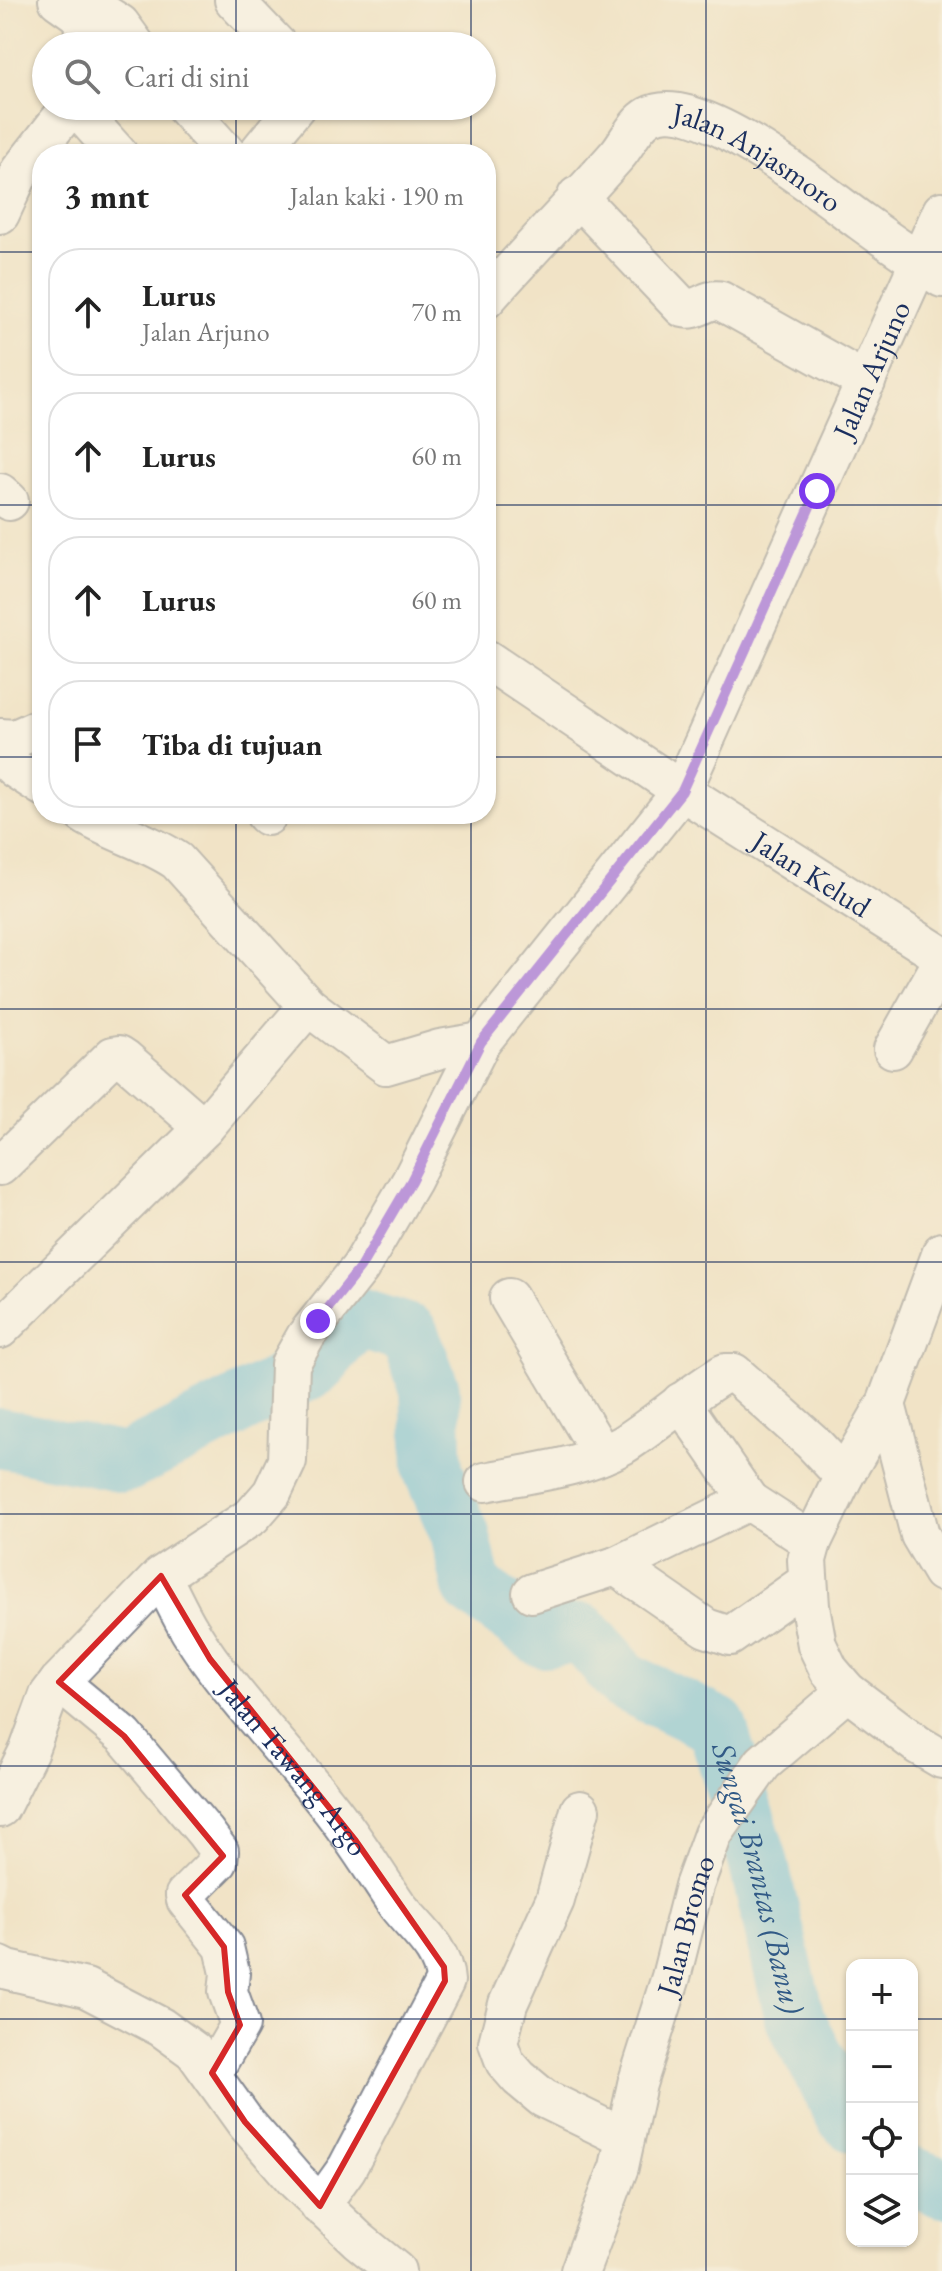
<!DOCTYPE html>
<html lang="id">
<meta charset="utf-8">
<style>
body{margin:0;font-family:"EB Garamond",serif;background:#f6f6f6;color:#222}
.controls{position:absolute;right:24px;bottom:24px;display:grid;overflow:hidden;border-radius:16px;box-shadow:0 2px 6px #0004}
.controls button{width:72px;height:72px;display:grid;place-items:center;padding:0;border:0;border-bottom:2px solid #e0e0e0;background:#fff;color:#222;font:40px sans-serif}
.stop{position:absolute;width:24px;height:24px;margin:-18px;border:6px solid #7c3aed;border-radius:50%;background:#fff}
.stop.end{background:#7c3aed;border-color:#fff;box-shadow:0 2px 8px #0008}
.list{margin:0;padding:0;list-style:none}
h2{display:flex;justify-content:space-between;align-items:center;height:104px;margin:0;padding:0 32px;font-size:34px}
h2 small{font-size:26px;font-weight:400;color:#767676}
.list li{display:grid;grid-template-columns:52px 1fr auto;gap:24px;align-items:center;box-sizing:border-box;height:128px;margin:0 16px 16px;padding:0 16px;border:2px solid #e0e0e0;border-radius:32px}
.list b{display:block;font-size:30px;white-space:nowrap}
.list p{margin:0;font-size:26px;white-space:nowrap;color:#767676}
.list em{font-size:26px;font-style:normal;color:#767676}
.icon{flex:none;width:44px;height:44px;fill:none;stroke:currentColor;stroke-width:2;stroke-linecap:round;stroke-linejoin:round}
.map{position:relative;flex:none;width:942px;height:2271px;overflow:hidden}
.search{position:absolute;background:#fff;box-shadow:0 2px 6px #0004;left:32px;top:32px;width:464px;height:88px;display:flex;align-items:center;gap:20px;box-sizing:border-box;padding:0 28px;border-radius:44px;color:#767676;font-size:30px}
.panel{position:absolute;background:#fff;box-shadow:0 2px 6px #0004;left:32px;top:144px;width:464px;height:680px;border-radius:32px}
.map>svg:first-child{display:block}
</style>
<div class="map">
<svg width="942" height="2271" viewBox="0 0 942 2271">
<rect width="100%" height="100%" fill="#fbf7ec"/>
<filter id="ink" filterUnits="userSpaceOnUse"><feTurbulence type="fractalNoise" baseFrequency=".0125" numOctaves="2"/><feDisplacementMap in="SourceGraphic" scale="16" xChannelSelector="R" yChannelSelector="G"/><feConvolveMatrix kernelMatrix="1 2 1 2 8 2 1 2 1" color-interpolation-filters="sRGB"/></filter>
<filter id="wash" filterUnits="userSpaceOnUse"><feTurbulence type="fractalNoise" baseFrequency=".006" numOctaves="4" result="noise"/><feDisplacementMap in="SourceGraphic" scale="32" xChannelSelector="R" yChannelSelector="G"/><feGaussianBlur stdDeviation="1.8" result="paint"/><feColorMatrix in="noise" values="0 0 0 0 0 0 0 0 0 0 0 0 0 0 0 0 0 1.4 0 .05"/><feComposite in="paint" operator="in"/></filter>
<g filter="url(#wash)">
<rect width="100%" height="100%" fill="#f1e3c6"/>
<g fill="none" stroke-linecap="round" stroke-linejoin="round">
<g stroke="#65c0e3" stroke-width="60">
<path id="s1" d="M0,1438L125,1463L315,1367L356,1317L409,1334L430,1389L433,1471L460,1534L472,1587L543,1638L582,1633L624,1681L717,1726L758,1861L795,2019L845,2115L852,2122"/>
<polyline points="912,2176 942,2188"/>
</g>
</g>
</g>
<g filter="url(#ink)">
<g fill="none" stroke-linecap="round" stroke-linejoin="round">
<defs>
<g id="street">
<polyline points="58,0 85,19"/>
<polyline points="234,0 278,46"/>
<polyline points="90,5 120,24 136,46"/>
<polyline points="82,46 85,19 94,0"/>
<polyline points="75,106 118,154"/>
<polyline points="184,106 227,154"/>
<polyline points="257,154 296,106"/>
<path d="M577,196L683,308C698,312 707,297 721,301L866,382"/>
<polyline points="0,214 20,171 71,106"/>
<path id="s2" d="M486,299C529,250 575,203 618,154C628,142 635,124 649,116C696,90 823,194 862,222C888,241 915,259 942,278"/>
<polyline points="0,493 9,501"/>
<path id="s3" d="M486,659L682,791L942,956"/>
<polyline points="0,738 15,739 42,727"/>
<polyline points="0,753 14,768 42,786"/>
<polyline points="265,814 267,816"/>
<polyline points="308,1006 386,1065 440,1049 481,1042"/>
<polyline points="893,1049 942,962"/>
<polyline points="0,1166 113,1056 119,1055 125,1059 204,1128"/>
<polyline points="942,1252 886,1404 920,1535 942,1572"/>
<polyline points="509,1298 602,1455"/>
<path d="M0,1329L204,1128L308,1006L177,861C148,841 113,833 83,814"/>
<polyline points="886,1404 844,1476 812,1542 807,1560 810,1606 817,1645 829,1670 847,1691 918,1745 942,1759"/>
<path d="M485,1482C530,1473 583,1468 623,1445C658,1423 689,1394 725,1373H734L742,1380L812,1442L844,1476"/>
<polyline points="749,1501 812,1542"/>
<polyline points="616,1566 706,1628 730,1636 807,1582"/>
<path id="s4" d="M161,1576C171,1594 179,1613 190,1631C228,1693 282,1746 327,1804C353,1836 374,1871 397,1905C415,1929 443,1948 445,1981L347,2168L320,2206"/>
<polyline points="532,1593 616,1566 749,1501 681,1402"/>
<polyline points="59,1682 124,1736 205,1832 219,1851 218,1862 185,1895 186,1900 224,1947 230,1973 228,1992 240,2025 212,2073"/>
<path id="s5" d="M0,1808L29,1750L49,1695L59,1682L161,1576L252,1516L272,1493L287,1461L290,1364L306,1336L360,1268L411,1181L481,1042L682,791L942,211"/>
<polyline points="580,1810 555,1900 508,2004 498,2043 505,2062 519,2078 543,2098 625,2138"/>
<polyline points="0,1966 8,1970 86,1988 161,2027 194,2051 245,2122 297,2182 358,2240 396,2271"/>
<path id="s6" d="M580,2271L619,2167L637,2084L671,1977L694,1886L713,1834L763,1763L847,1691"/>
</g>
</defs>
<use href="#street" stroke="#868992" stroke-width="42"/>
<use href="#street" stroke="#fff" stroke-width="38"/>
</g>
</g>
<g fill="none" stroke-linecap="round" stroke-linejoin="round" filter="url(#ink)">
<polyline stroke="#7c3aed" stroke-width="10" points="318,1321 360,1268 411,1181 481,1042 682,791 817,491"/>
</g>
<path d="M0 0H942V2271H0ZM161,1576L210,1659L356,1841L444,1967L445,1981L320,2206L245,2122L212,2073L240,2025L228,1992L224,1947L185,1895L223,1856L124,1736L59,1682Z" fill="#f1e3c6" fill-opacity=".55" fill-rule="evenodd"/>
<path fill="none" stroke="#d62828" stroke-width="6" stroke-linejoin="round" d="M161,1576L210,1659L356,1841L444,1967L445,1981L320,2206L245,2122L212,2073L240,2025L228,1992L224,1947L185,1895L223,1856L124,1736L59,1682Z"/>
<path fill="none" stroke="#1b2f5e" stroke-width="2" stroke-opacity="0.55" d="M236,0V46M471,0V46M706,0V2271M236,106V154M471,106V154M0,252H42M486,252H942M0,505H42M486,505H942M0,757H42M486,757H942M236,814V2271M471,814V2271M0,1009H942M0,1262H942M0,1514H942M0,1766H942M0,2019H852M912,2019H942"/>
<g text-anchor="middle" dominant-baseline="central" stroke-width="6" stroke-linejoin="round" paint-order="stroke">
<g font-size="30" fill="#1b2f5e" stroke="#fbf7ec">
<text stroke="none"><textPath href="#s2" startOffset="366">Jalan Anjasmoro</textPath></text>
<text stroke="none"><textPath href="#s5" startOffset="1718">Jalan Arjuno</textPath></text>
<text stroke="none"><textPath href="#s3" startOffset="390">Jalan Kelud</textPath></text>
<text stroke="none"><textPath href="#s4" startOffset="234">Jalan Tawang Argo</textPath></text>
<text stroke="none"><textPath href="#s6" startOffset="362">Jalan Bromo</textPath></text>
</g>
<g font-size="32" font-style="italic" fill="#315a86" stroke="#fbf7ec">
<text stroke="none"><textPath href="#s1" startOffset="1176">Sungai Brantas (Banu)</textPath></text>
</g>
</g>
</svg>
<div class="controls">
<button>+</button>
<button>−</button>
<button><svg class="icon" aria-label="locate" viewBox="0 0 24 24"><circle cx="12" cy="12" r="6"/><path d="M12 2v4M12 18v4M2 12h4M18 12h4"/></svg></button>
<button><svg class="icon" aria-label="layers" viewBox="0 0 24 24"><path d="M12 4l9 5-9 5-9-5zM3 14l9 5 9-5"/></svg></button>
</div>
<div class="stop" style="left:817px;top:491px"></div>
<div class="stop end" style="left:318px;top:1321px"></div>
<div class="search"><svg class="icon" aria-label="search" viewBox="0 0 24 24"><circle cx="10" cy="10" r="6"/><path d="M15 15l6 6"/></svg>Cari di sini</div>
<section class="panel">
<h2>3 mnt<small>Jalan kaki · 190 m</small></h2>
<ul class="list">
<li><svg class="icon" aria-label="ahead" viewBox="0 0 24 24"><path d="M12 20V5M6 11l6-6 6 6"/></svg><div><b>Lurus</b><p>Jalan Arjuno</p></div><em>70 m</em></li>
<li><svg class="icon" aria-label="ahead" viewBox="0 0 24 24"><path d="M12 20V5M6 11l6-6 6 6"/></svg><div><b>Lurus</b></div><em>60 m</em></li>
<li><svg class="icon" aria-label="ahead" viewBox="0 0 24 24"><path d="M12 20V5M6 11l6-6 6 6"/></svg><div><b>Lurus</b></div><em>60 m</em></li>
<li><svg class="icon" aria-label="arrive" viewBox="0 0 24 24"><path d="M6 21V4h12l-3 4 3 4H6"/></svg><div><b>Tiba di tujuan</b></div></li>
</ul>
</section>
</div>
